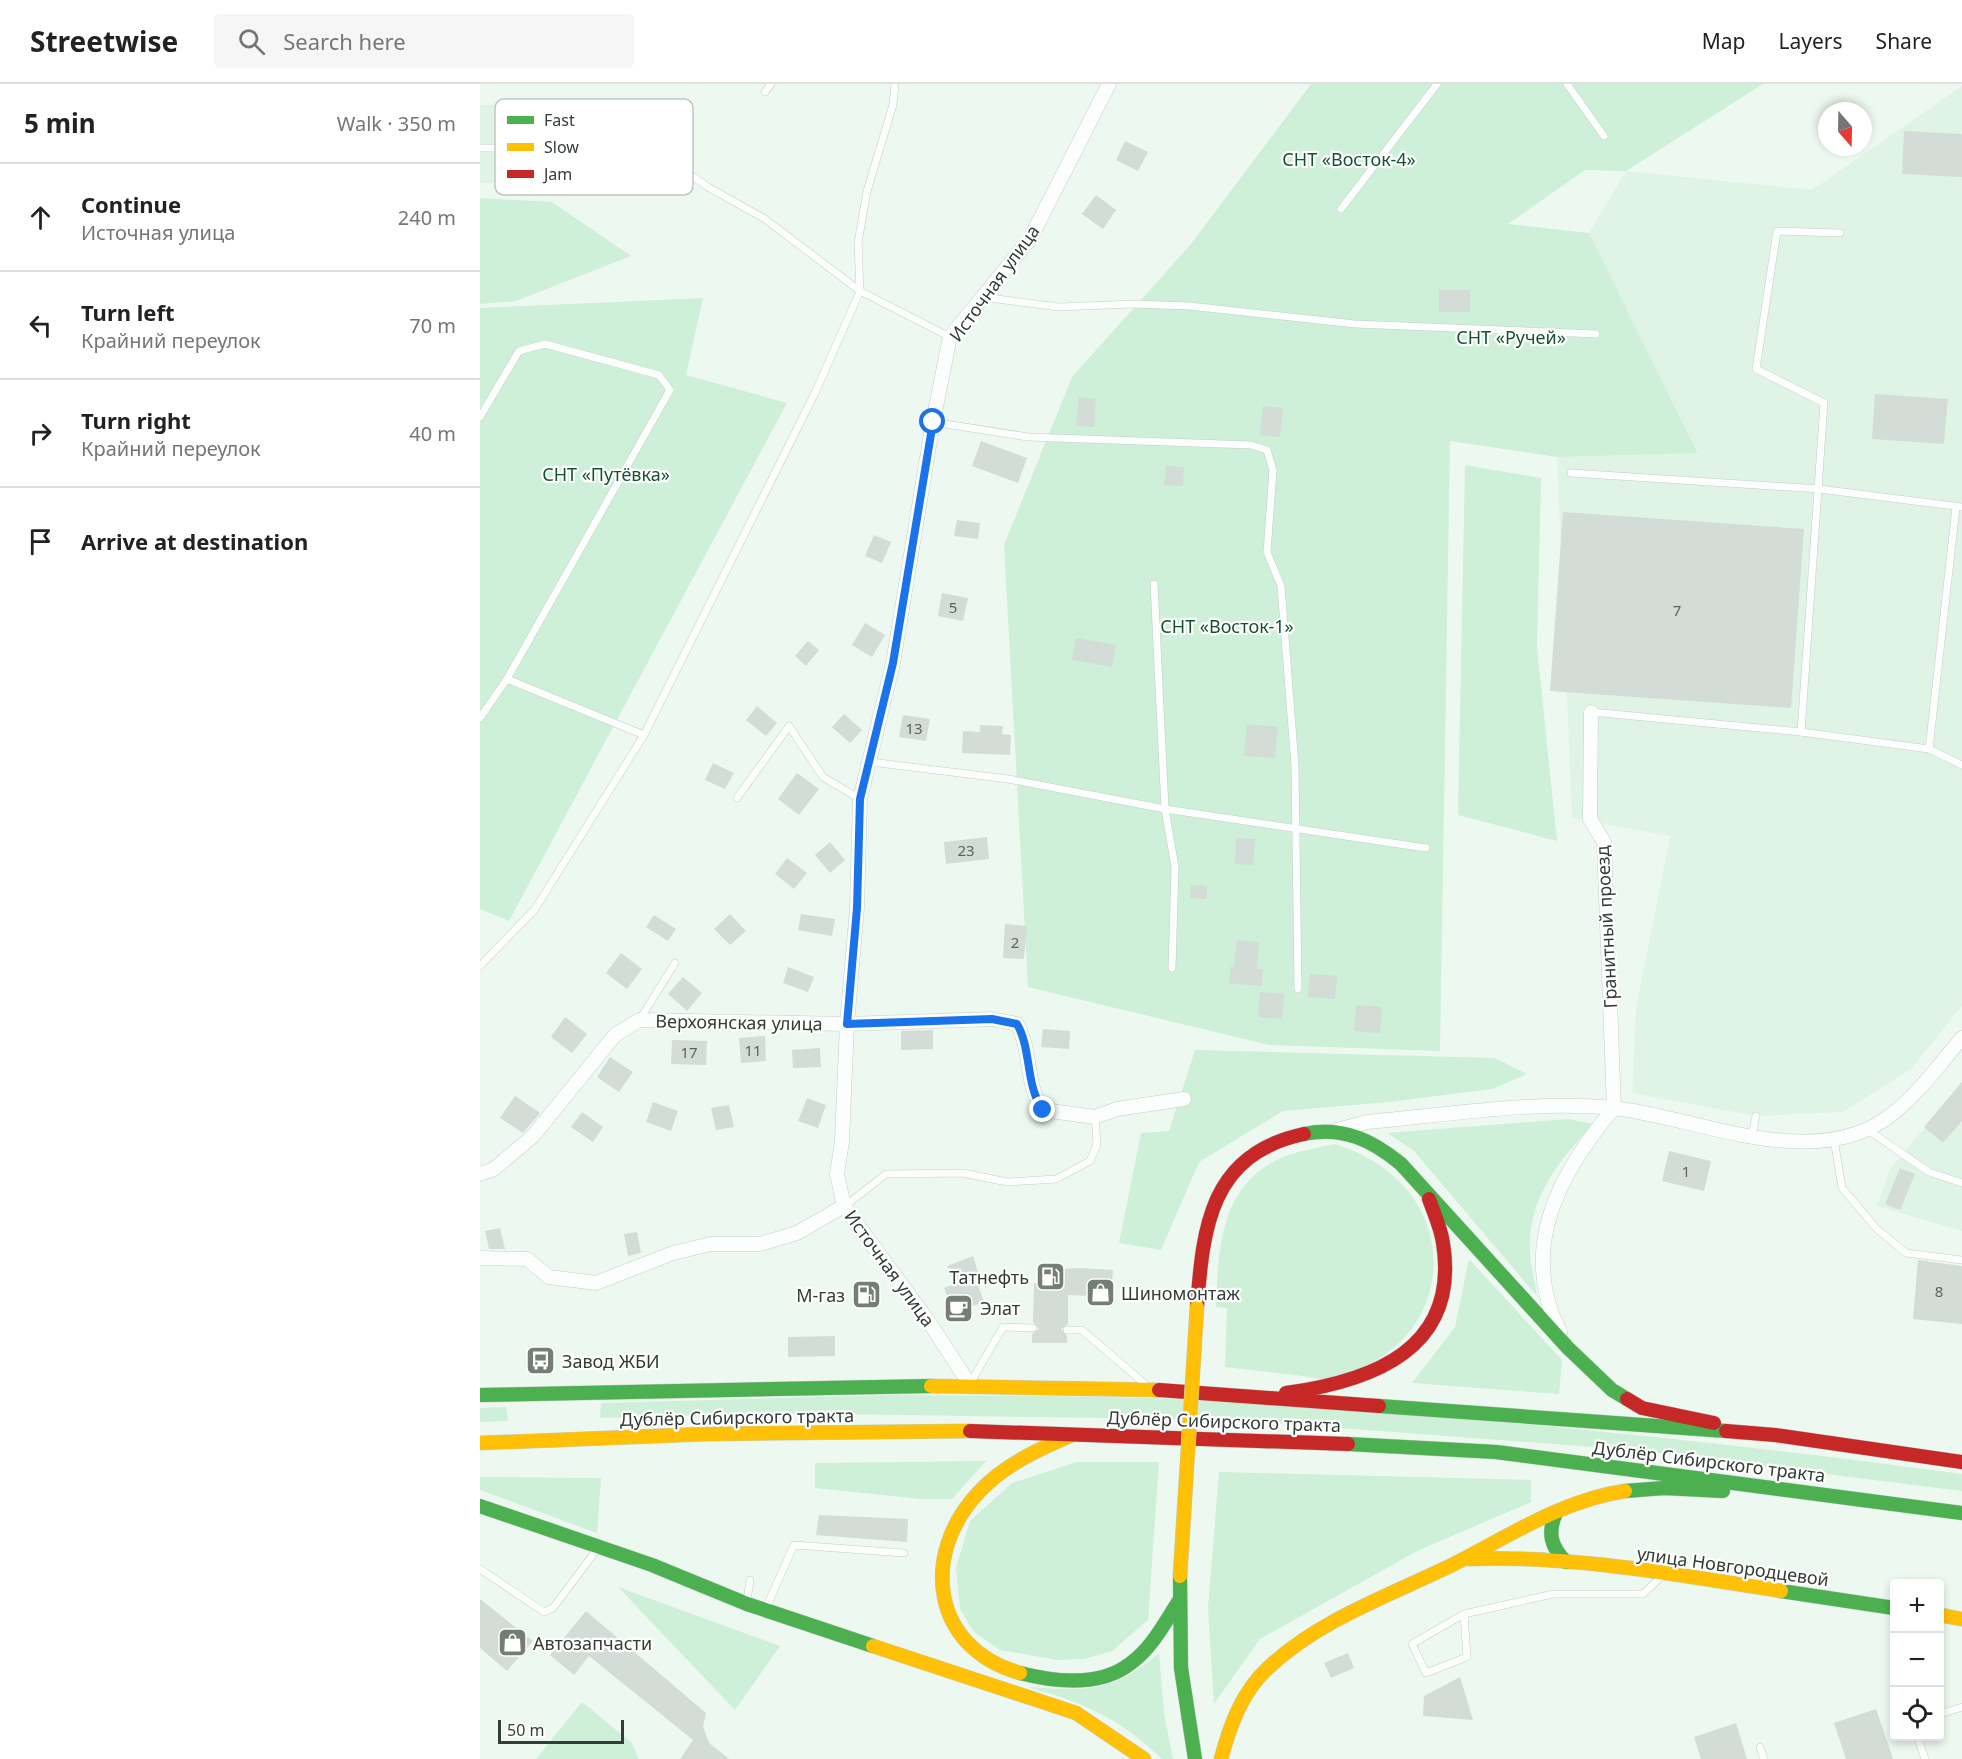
<!DOCTYPE html>
<meta charset="utf-8">
<style>
body{margin:0;font-family:"Noto Sans",sans-serif;background:#f6f6f6;color:#222}
.controls{position:absolute;right:18px;bottom:18px;display:grid;overflow:hidden;border-radius:6px;box-shadow:0 3px 9px #0003}
.controls button{width:54px;height:54px;display:grid;place-items:center;padding:0;border:0;border-bottom:2px solid #e0e0e0;background:#fff;color:#222;font:30px sans-serif}
.compass{position:absolute;left:1338px;top:18px;width:54px;height:54px;border-radius:50%;background:#fff;box-shadow:0 3px 9px #0003;rotate:160deg}
.scale{position:absolute;left:18px;bottom:15px;width:126px;box-sizing:border-box;padding-left:6px;border:3px solid #333c36;border-top:0;font-size:16px;line-height:21px;white-space:nowrap;color:#333c36;-webkit-text-stroke:4px #fff;paint-order:stroke}
.stop{position:absolute;width:18px;height:18px;margin:-14px;border:4px solid #1a73e8;border-radius:50%;background:#fff}
.stop.end{background:#1a73e8;border-color:#fff;box-shadow:0 2px 6px #0008}
.list{margin:0;padding:0;list-style:none}
h2{display:flex;justify-content:space-between;align-items:center;height:78px;margin:0;padding:0 24px;font-size:26px}
h2 small{font-size:20px;font-weight:400;color:#767676}
.list li{display:grid;grid-template-columns:39px 1fr auto;gap:18px;align-items:center;box-sizing:border-box;height:108px;padding:0 24px;border-top:2px solid #e0e0e0}
.list b{display:block;font-size:22px;white-space:nowrap}
.list p{margin:0;font-size:20px;white-space:nowrap;color:#767676}
.list em{font-size:20px;font-style:normal;color:#767676}
.icon{flex:none;width:33px;height:33px;fill:none;stroke:currentColor;stroke-width:2;stroke-linecap:round;stroke-linejoin:round}
.map{position:relative;flex:none;width:1482px;height:1675px;overflow:hidden}
header{display:flex;align-items:center;gap:36px;box-sizing:border-box;height:84px;padding:0 30px;background:#fff;border-bottom:2px solid #e0e0e0}
header strong{font-size:28px}
nav{display:flex;gap:33px;margin-inline-start:auto;font-size:21px}
.search{width:420px;height:54px;background:#f6f6f6;display:flex;align-items:center;gap:15px;box-sizing:border-box;padding:0 21px;border-radius:6px;color:#767676;font-size:22px}
main{display:flex}
aside{flex:1;background:#fff}
.map>svg:first-child{display:block}
</style>
<header>
<strong>Streetwise</strong>
<div class="search"><svg class="icon" aria-label="search" viewBox="0 0 24 24"><circle cx="10" cy="10" r="6"/><path d="M15 15l6 6"/></svg>Search here</div>
<nav><a>Map</a><a>Layers</a><a>Share</a></nav>
</header>
<main>
<aside>
<h2>5 min<small>Walk · 350 m</small></h2>
<ul class="list">
<li><svg class="icon" aria-label="ahead" viewBox="0 0 24 24"><path d="M12 20V5M6 11l6-6 6 6"/></svg><div><b>Continue</b><p>Источная улица</p></div><em>240 m</em></li>
<li><svg class="icon" aria-label="left" viewBox="0 0 24 24"><path d="M17 20v-9H6M10 6l-5 5 5 5"/></svg><div><b>Turn left</b><p>Крайний переулок</p></div><em>70 m</em></li>
<li><svg class="icon" aria-label="right" viewBox="0 0 24 24"><path d="M7 20v-9h11M14 6l5 5-5 5"/></svg><div><b>Turn right</b><p>Крайний переулок</p></div><em>40 m</em></li>
<li><svg class="icon" aria-label="arrive" viewBox="0 0 24 24"><path d="M6 21V4h12l-3 4 3 4H6"/></svg><div><b>Arrive at destination</b></div></li>
</ul>
</aside>
<div class="map">
<svg width="1482" height="1675" viewBox="0 0 1482 1675">
<rect width="100%" height="100%" fill="#edf9f0"/>
<g fill="#dff4e5">
<polygon points="1482,2 1482,922 1431,985 1363,1028 1276,1032 1152,1009 1156,925 1190,752 1092,734 1077,373 1218,368 1109,149 1146,87 1332,106"/>
<polygon points="156,19 156,102 0,99 0,21"/>
<polygon points="1482,998 1482,1147 1397,1122 1410,1085"/>
</g>
<g fill="#ceefd8">
<polygon points="831,0 1283,0 1146,87 1105,86 1028,140 1109,149 1218,369 1077,373 970,357 960,967 789,961 548,903 524,461 592,293 711,160"/>
<polygon points="0,114 72,118 151,172 36,217 0,220"/>
<polygon points="223,214 206,291 307,319 29,837 0,825 0,224"/>
<polygon points="985,381 1061,394 1057,563 1077,757 978,731"/>
<polygon points="715,966 1015,974 1047,990 1012,1005 909,1018 803,1027 719,1078 681,1166 639,1159 661,1049 689,1047"/>
<path d="M1088,1035L1113,1040C1080,1076 1048,1113 1050,1166C1050,1181 1055,1197 1057,1212L933,1066L907,1049Z"/>
<path d="M855,1060C879,1068 903,1080 921,1099C975,1156 960,1243 891,1279C879,1285 866,1292 853,1295C844,1297 831,1293 822,1292C796,1289 771,1286 745,1283L747,1224L736,1223C738,1166 740,1101 801,1074C817,1067 837,1064 855,1060Z"/>
<polygon points="989,1175 1082,1276 1079,1310 932,1299 975,1243"/>
<path d="M407,1311C528,1312 650,1311 770,1319C1008,1334 1246,1358 1482,1390V1407L1153,1366L755,1336L288,1329L120,1334L121,1319Z"/>
<polygon points="26,1323 28,1337 0,1338 0,1324"/>
<polygon points="506,1377 472,1415 441,1415 335,1404 335,1379"/>
<polygon points="597,1378 679,1378 668,1536 632,1567 604,1575 578,1576 520,1566 494,1548 480,1525 476,1484 490,1437 532,1399"/>
<polygon points="739,1388 1051,1396 1051,1418 937,1467 780,1555 734,1620 728,1524"/>
<polygon points="0,1393 121,1394 117,1449 0,1406"/>
<polygon points="138,1503 300,1562 255,1626"/>
<path d="M679,1569L684,1629L693,1675H682C638,1633 606,1620 548,1603C605,1607 633,1609 679,1569Z"/>
<polygon points="102,1618 152,1659 159,1675 56,1675"/>
</g>
<g fill="#d3dcd6">
<polygon points="1424,47 1482,50 1482,93 1422,90"/>
<polygon points="645,57 668,68 658,87 636,76"/>
<polygon points="616,111 636,126 623,145 602,130"/>
<rect x="959" y="206" width="31" height="22"/>
<polygon points="1395,310 1468,315 1464,360 1392,355"/>
<polygon points="599,313 616,315 614,343 596,342"/>
<polygon points="783,322 803,324 800,353 780,351"/>
<polygon points="501,357 547,374 538,399 492,382"/>
<polygon points="686,382 704,383 703,402 684,401"/>
<polygon points="1083,428 1324,445 1311,624 1070,607"/>
<polygon points="477,436 500,439 498,455 474,452"/>
<polygon points="394,451 411,458 402,479 385,472"/>
<polygon points="462,509 488,514 483,537 458,532"/>
<polygon points="385,539 405,551 392,573 372,561"/>
<polygon points="596,554 636,561 632,583 592,576"/>
<polygon points="328,557 339,566 326,582 315,572"/>
<polygon points="277,622 297,639 286,652 266,636"/>
<polygon points="364,630 382,646 370,659 352,643"/>
<polygon points="423,631 450,635 446,657 419,653"/>
<polygon points="767,640 798,643 795,674 764,672"/>
<polygon points="500,641 523,642 522,650 531,651 530,671 482,669 483,647 500,648"/>
<polygon points="233,679 254,689 245,705 225,696"/>
<polygon points="317,689 339,705 319,731 298,715"/>
<polygon points="507,753 509,775 466,780 464,758"/>
<polygon points="756,754 775,755 773,781 755,780"/>
<polygon points="350,758 365,776 350,789 335,771"/>
<polygon points="307,774 327,789 314,805 295,790"/>
<polygon points="711,801 727,802 727,815 710,814"/>
<polygon points="250,830 266,847 250,861 234,845"/>
<polygon points="321,830 355,835 352,852 318,846"/>
<polygon points="174,831 196,845 188,857 166,843"/>
<polygon points="525,840 547,842 544,875 523,874"/>
<polygon points="757,856 779,858 777,885 783,885 782,902 749,899 751,882 754,883"/>
<polygon points="141,869 162,885 147,905 126,889"/>
<polygon points="308,883 334,893 328,908 303,899"/>
<polygon points="830,890 857,892 855,915 828,913"/>
<polygon points="203,893 222,909 207,927 188,910"/>
<polygon points="780,908 804,910 802,935 778,933"/>
<polygon points="876,921 902,923 900,949 874,947"/>
<polygon points="85,933 107,950 92,969 71,953"/>
<polygon points="563,945 590,947 589,965 561,963"/>
<polygon points="453,946 453,965 421,966 421,947"/>
<polygon points="285,952 286,977 261,979 259,954"/>
<polygon points="192,956 227,957 226,981 191,980"/>
<polygon points="340,964 341,983 313,984 312,966"/>
<polygon points="130,973 153,988 139,1008 117,993"/>
<polygon points="1482,998 1482,1037 1463,1059 1444,1043"/>
<polygon points="35,1012 60,1029 43,1049 20,1034"/>
<polygon points="327,1014 346,1021 338,1044 318,1037"/>
<polygon points="173,1018 198,1027 191,1047 166,1038"/>
<polygon points="249,1021 254,1043 236,1046 231,1024"/>
<polygon points="102,1028 123,1043 113,1058 91,1043"/>
<polygon points="1189,1067 1231,1077 1224,1107 1182,1097"/>
<polygon points="1420,1084 1435,1090 1420,1126 1405,1120"/>
<polygon points="20,1144 25,1165 9,1165 5,1147"/>
<polygon points="157,1148 161,1169 148,1172 144,1150"/>
<polygon points="493,1172 499,1191 495,1193 504,1218 474,1229 464,1204 474,1200 467,1182"/>
<polygon points="1438,1176 1482,1182 1482,1240 1433,1235"/>
<polygon points="600,1184 633,1186 631,1213 588,1211 588,1240 581,1245 587,1252 587,1259 552,1259 552,1250 559,1245 553,1238 554,1199 557,1199 558,1186"/>
<polygon points="355,1252 355,1272 308,1273 308,1253"/>
<polygon points="339,1431 428,1435 427,1458 336,1451"/>
<polygon points="0,1515 53,1557 27,1587 0,1564"/>
<polygon points="106,1527 226,1629 223,1642 229,1659 249,1675 200,1675 213,1656 109,1572 94,1591 70,1571"/>
<polygon points="868,1569 874,1584 851,1594 844,1579"/>
<polygon points="980,1593 993,1636 943,1632 944,1612"/>
<polygon points="1396,1625 1413,1675 1366,1675 1354,1639"/>
<polygon points="1256,1639 1267,1675 1221,1675 1214,1653"/>
</g>
<g fill="none" stroke-linecap="round" stroke-linejoin="round">
<defs>
<g id="lane">
<polyline points="1087,0 1124,52"/>
<polyline points="285,8 291,0"/>
<polyline points="0,64 173,65 228,103 285,135 380,207 470,253"/>
<polyline points="861,125 957,0"/>
<polyline points="502,213 579,223 653,220 709,222 875,240 1116,250"/>
<polyline points="0,333 39,267 65,260 179,291 190,306 27,595 0,634"/>
<polyline points="453,338 548,353 771,361 787,366 793,386 787,468 801,502 815,682 818,905"/>
<polyline points="1091,389 1339,405 1482,423"/>
<polyline points="674,500 685,725 695,783 692,884"/>
<polyline points="27,595 164,651"/>
<polyline points="1111,628 1321,648 1344,319 1276,285 1297,147 1360,149"/>
<polyline points="1321,648 1449,665 1482,681"/>
<polyline points="1449,665 1476,423"/>
<polyline points="391,678 528,695 685,725 946,764"/>
<polyline points="257,714 309,642 343,693 380,715"/>
<polyline points="0,882 55,825 164,651 335,309 380,207 378,159 387,107 413,21 415,0"/>
<polyline points="160,935 195,879"/>
<polyline points="1388,1046 1449,1088 1482,1099"/>
<polyline points="1272,1052 1276,1032"/>
<polyline points="1354,1055 1362,1104 1397,1145 1426,1169 1482,1176"/>
<polyline points="365,1122 406,1090 483,1089 527,1098 576,1095 610,1077 617,1061 615,1033"/>
<polyline points="587,1246 602,1246 665,1300"/>
<polyline points="492,1296 523,1243 553,1244"/>
<polyline points="0,1485 64,1528 73,1524 118,1464"/>
<polyline points="267,1517 270,1496"/>
<polyline points="286,1524 314,1461 424,1469"/>
<polyline points="984,1530 932,1560 946,1589 987,1573 984,1530 1073,1510 1163,1510 1181,1493"/>
<polyline points="1460,1630 1482,1623"/>
<polyline points="1437,1652 1445,1675"/>
<polyline points="1280,1663 1284,1675"/>
</g>
<g id="street">
<polyline points="1111,628 1110,735 1124,758 1134,1024"/>
<path d="M857,1046L887,1038C966,1031 1055,1016 1133,1024C1216,1033 1327,1087 1404,1036C1435,1015 1458,982 1482,954"/>
<path d="M0,1090L14,1085L53,1052L135,951L159,936L367,940L512,935L537,940C552,966 545,1001 563,1026L615,1033L637,1025L704,1015"/>
<polyline points="0,1174 47,1175 69,1193 116,1199 193,1169 231,1160 280,1160 317,1149 364,1122"/>
<path d="M1080,1248C1038,1165 1079,1089 1134,1024"/>
<polyline points="490,1301 451,1241 364,1122 357,1090 362,1057 367,940 377,824 380,715 413,579 453,338 470,253 550,155 629,0"/>
</g>
<g id="fast">
<path d="M824,1050C863,1042 892,1056 921,1080L1088,1264L1132,1306L1147,1315"/>
<polyline points="0,1311 451,1302"/>
<polyline points="899,1322 1246,1347"/>
<polyline points="868,1360 1016,1368 1482,1429"/>
<polyline points="1145,1407 1184,1404 1243,1407"/>
<polyline points="0,1422 172,1481 267,1520 393,1562"/>
<path d="M1076,1429C1067,1449 1071,1463 1086,1478"/>
<polyline points="700,1492 701,1584 715,1675"/>
<polyline points="1301,1507 1414,1524"/>
<path d="M540,1589C575,1598 621,1603 651,1579C672,1564 685,1538 699,1517"/>
</g>
<g id="slow">
<polyline points="451,1302 679,1306"/>
<polyline points="0,1359 227,1350 490,1347"/>
<path d="M989,1475C1093,1471 1198,1491 1301,1507"/>
<polyline points="1460,1531 1482,1535"/>
<polyline points="393,1562 596,1629 664,1675"/>
<path d="M540,1589C451,1564 440,1470 499,1408C524,1381 559,1365 592,1351"/>
<path d="M741,1675C750,1641 762,1608 788,1584C840,1535 911,1511 974,1480C1029,1452 1083,1416 1145,1407"/>
</g>
<g id="jam">
<path d="M717,1223C723,1143 730,1070 824,1050"/>
<polyline points="679,1306 899,1322"/>
<path d="M806,1309C893,1297 980,1265 963,1159C961,1144 954,1129 949,1115"/>
<polyline points="1147,1315 1162,1324 1234,1339"/>
<polyline points="490,1347 868,1360"/>
<polyline points="1246,1347 1295,1351 1482,1378"/>
</g>
</defs>
<use href="#lane" stroke="#c4cec7" stroke-width="8"/>
<use href="#street" stroke="#c4cec7" stroke-width="15"/>
<use href="#fast" stroke="#c4cec7" stroke-width="15"/>
<use href="#slow" stroke="#c4cec7" stroke-width="15"/>
<use href="#jam" stroke="#c4cec7" stroke-width="15"/>
<use href="#lane" stroke="#fcfefd" stroke-width="7"/>
<use href="#street" stroke="#fcfefd" stroke-width="14"/>
<use href="#fast" stroke="#4caf50" stroke-width="14"/>
<use href="#slow" stroke="#ffc107" stroke-width="14"/>
<use href="#jam" stroke="#c62828" stroke-width="14"/>
<defs>
<polyline id="slow-bridge" points="700,1492 717,1223"/>
</defs>
<use href="#slow-bridge" stroke="#c4cec7" stroke-width="15" stroke-linecap="butt"/>
<use href="#slow-bridge" stroke="#ffc107" stroke-width="14"/>
</g>
<g fill="none" stroke-linecap="round" stroke-linejoin="round">
<path stroke="#1a73e8" stroke-width="8" d="M453,338L413,579L380,715L377,824L367,940L512,935L537,940C552,966 545,1001 563,1026"/>
</g>
<defs>
<symbol id="fuel-square" viewBox="-11 -11 22 22"><rect x="-9" y="-9" width="18" height="18" rx="4" fill="#747e77" stroke="#fff"/><path d="M-5.5-6h7V0h2V4h1.3V-2.5L3-4.5l.8-.8L6-3V5H2.5V1h-1V6h-7ZM-4.2-4.7v3.2H.2V-4.7Z" fill="#fff"/></symbol>
<symbol id="shop-square" viewBox="-11 -11 22 22"><rect x="-9" y="-9" width="18" height="18" rx="4" fill="#747e77" stroke="#fff"/><path d="M-5-2.5h2.3a2.7 3.5 0 0 1 5.4 0H5L5.5 6h-11ZM-1.5-2.5h3a1.5 2.3 0 0 0-3 0Z" fill="#fff"/></symbol>
<symbol id="cafe-square" viewBox="-11 -11 22 22"><rect x="-9" y="-9" width="18" height="18" rx="4" fill="#747e77" stroke="#fff"/><path d="M-5.5-4.5H6V0H3Q3 3.5 0 3.5H-2.5Q-5.5 3.5-5.5 0ZM3-3.2v2h1.7v-2ZM-6 4.5H4V6H-6Z" fill="#fff"/></symbol>
<symbol id="bus-square" viewBox="-11 -11 22 22"><rect x="-9" y="-9" width="18" height="18" rx="4" fill="#747e77" stroke="#fff"/><path d="M-5-6H5V4H4V6H2V4H-2V6H-4V4H-5ZM-3.5-4V0h7V-4ZM-3.5 1.2v1.5H-2V1.2ZM2 1.2v1.5H3.5V1.2Z" fill="#fff"/></symbol>
</defs>
<g fill-rule="evenodd">
<use href="#fuel-square" x="554" y="1176" width="33" height="33"/>
<use href="#shop-square" x="604" y="1192" width="33" height="33"/>
<use href="#fuel-square" x="370" y="1194" width="33" height="33"/>
<use href="#cafe-square" x="462" y="1208" width="33" height="33"/>
<use href="#bus-square" x="44" y="1260" width="33" height="33"/>
<use href="#shop-square" x="16" y="1542" width="33" height="33"/>
</g>
<g text-anchor="middle" dominant-baseline="central" stroke-width="4.5" stroke-linejoin="round" paint-order="stroke">
<g font-size="15" fill="#5b645e">
<text x="473" y="523">5</text>
<text x="1197" y="526">7</text>
<text x="434" y="644">13</text>
<text x="486" y="766">23</text>
<text x="535" y="858">2</text>
<text x="273" y="966">11</text>
<text x="209" y="968">17</text>
<text x="1206" y="1087">1</text>
<text x="1459" y="1207">8</text>
</g>
<g font-size="18" fill="#145130" stroke="#fff">
<text x="869" y="75">СНТ «Восток-4»</text>
<text x="1031" y="253">СНТ «Ручей»</text>
<text x="126" y="390">СНТ «Путёвка»</text>
<text x="747" y="542">СНТ «Восток-1»</text>
</g>
<g font-size="18" fill="#333c36" stroke="#fff">
<text transform="translate(514 199) rotate(-54)">Источная улица</text>
<text transform="translate(1126 843) rotate(-93)">Гранитный проезд</text>
<text transform="translate(259 938) rotate(1)">Верхоянская улица</text>
<text transform="translate(410 1184) rotate(54)">Источная улица</text>
<text transform="translate(257 1333) rotate(-1)">Дублёр Сибирского тракта</text>
<text transform="translate(744 1337) rotate(2)">Дублёр Сибирского тракта</text>
<text transform="translate(1229 1377) rotate(7)">Дублёр Сибирского тракта</text>
<text transform="translate(1253 1482) rotate(8)">улица Новгородцевой</text>
</g>
<g font-size="18" fill="#333c36" stroke="#fff" text-anchor="start">
<text x="549" y="1193" text-anchor="end">Татнефть</text>
<text x="641" y="1209">Шиномонтаж</text>
<text x="365" y="1211" text-anchor="end">М-газ</text>
<text x="500" y="1224">Элат</text>
<text x="82" y="1277">Завод ЖБИ</text>
<text x="53" y="1559">Автозапчасти</text>
</g>
</g>
<rect x="15" y="15" width="198" height="96" rx="9" fill="#fff" stroke="#c2c4c3" stroke-width="1.5"/>
<rect x="27" y="32" width="27" height="8" fill="#4caf50"/>
<rect x="27" y="59" width="27" height="8" fill="#ffc107"/>
<rect x="27" y="86" width="27" height="8" fill="#c62828"/>
<g font-size="16" fill="#333c36">
<text x="64" y="42">Fast</text>
<text x="64" y="69">Slow</text>
<text x="64" y="96">Jam</text>
</g>
</svg>
<div class="controls">
<button>+</button>
<button>−</button>
<button><svg class="icon" aria-label="locate" viewBox="0 0 24 24"><circle cx="12" cy="12" r="6"/><path d="M12 2v4M12 18v4M2 12h4M18 12h4"/></svg></button>
</div>
<svg class="compass" viewBox="-18 -18 36 36"><path d="M0-13l5 13h-10z" fill="#e53935"/><path d="M0 13l5-13h-10z" fill="#767676"/></svg>
<div class="scale">50 m</div>
<div class="stop" style="left:453px;top:338px"></div>
<div class="stop end" style="left:563px;top:1026px"></div>
</div>
</main>
